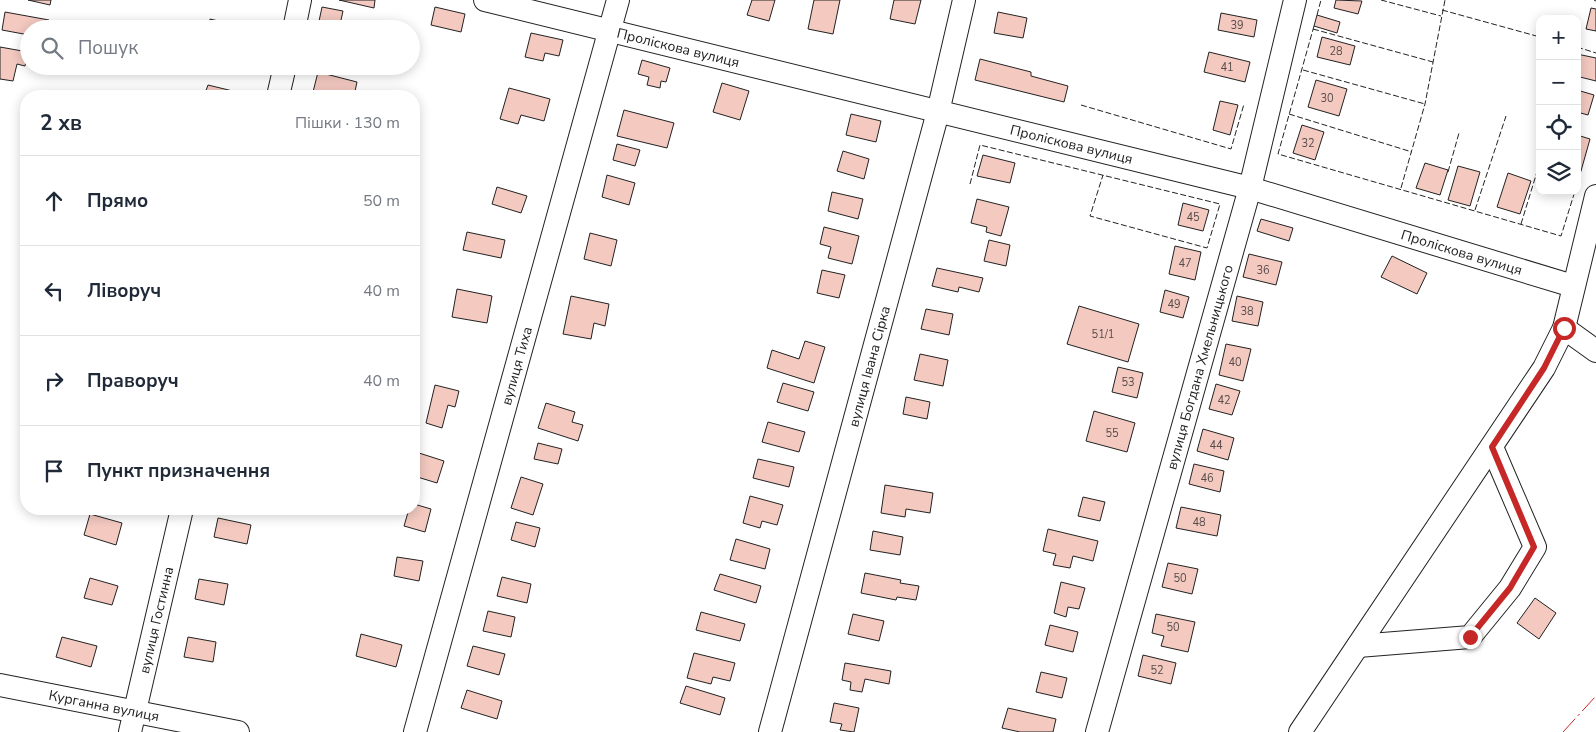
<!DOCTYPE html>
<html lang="uk">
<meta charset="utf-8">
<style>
body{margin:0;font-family:"Nunito Sans",sans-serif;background:#f6f6f7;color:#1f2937}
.controls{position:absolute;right:15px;top:15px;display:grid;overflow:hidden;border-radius:10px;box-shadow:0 2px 12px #0003}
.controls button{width:45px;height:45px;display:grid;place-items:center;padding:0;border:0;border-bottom:1px solid #e0e1e3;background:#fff;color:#1f2937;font:25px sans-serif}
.stop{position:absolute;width:15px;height:15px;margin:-11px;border:4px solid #c62828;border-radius:50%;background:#fff}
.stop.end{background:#c62828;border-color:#fff;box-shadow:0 1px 5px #0008}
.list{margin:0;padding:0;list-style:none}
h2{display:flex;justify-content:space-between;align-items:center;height:65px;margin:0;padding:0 20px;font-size:21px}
h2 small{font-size:16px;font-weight:400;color:#747a83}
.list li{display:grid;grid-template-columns:32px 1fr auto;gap:15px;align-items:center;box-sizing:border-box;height:90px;padding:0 20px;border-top:1px solid #e0e1e3}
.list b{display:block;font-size:19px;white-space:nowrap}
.list em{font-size:16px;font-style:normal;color:#747a83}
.icon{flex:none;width:28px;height:28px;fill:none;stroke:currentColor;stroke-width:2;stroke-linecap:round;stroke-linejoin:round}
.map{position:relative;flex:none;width:1596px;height:732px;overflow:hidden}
.search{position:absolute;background:#fff;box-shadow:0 2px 12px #0003;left:20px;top:20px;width:400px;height:55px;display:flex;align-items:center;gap:12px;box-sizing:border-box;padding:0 18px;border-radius:28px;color:#747a83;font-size:19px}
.panel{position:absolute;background:#fff;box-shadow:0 2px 12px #0003;left:20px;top:90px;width:400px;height:425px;border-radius:20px}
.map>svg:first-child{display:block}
</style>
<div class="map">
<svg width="1596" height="732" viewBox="0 0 1596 732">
<rect width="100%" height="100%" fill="#fff"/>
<g fill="#f3c9c0" stroke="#222">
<polygon points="28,0 51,0 50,5"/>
<polygon points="339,0 375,0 374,8"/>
<polygon points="752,0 775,0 769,21 747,15"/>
<polygon points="814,0 840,0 833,34 808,29"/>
<polygon points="894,0 921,0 915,24 890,19"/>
<polygon points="1336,0 1362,1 1358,14 1334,8"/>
<polygon points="322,7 343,11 339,29 318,26"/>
<polygon points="435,7 465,14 461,32 431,25"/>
<polygon points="1591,8 1596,9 1596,31 1586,29"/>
<polygon points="5,12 49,20 47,29 29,29 29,35 2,30"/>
<polygon points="998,12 1027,18 1023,38 994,33"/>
<polygon points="1221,13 1257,20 1254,37 1218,30"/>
<polygon points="1317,15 1340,22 1337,33 1314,26"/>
<polygon points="210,19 252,29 208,29"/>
<polygon points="531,33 563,40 559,56 545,53 543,61 525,57"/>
<polygon points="1322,37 1355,46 1350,65 1317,57"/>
<polygon points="0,47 28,52 25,66 17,64 13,81 0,79"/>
<polygon points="1209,52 1250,62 1245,82 1204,72"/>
<polygon points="1577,54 1596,58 1596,81 1580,77 1577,84"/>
<polygon points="980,59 1031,72 1031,76 1068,86 1064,102 975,80"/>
<polygon points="642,60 670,68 666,82 661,81 660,88 647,85 649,77 638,74"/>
<polygon points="318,72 357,82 354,96 312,96"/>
<polygon points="1316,80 1347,89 1339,116 1308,107"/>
<polygon points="722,83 749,91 740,120 713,112"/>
<polygon points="208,85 241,93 240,96 204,96"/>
<polygon points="509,88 550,99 544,121 521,115 518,124 500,119"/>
<polygon points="1577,90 1594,95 1588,115 1577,112"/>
<polygon points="1220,101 1238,105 1230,135 1213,130"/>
<polygon points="624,110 674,123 667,148 617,136"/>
<polygon points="851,114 881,121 876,142 846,135"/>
<polygon points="1302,125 1324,132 1315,160 1293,153"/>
<polygon points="1577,135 1590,139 1581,171 1577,170"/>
<polygon points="617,144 640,150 635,166 613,160"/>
<polygon points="843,151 869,159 864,179 837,171"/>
<polygon points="983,155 1015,163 1010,183 977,176"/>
<polygon points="1425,163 1448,170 1440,195 1416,188"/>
<polygon points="1458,166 1480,172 1470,206 1448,200"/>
<polygon points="1508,173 1531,181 1520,214 1497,207"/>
<polygon points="607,175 635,183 629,205 602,197"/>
<polygon points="497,187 527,196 521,213 492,204"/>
<polygon points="832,192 863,199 858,219 828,211"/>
<polygon points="977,199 1009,207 1001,236 986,232 987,227 971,223"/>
<polygon points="1183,203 1209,210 1203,231 1178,225"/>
<polygon points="1261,219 1293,228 1289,241 1257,231"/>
<polygon points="824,227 859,236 852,264 828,258 831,247 820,244"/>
<polygon points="467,232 505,240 501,258 463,250"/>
<polygon points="590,233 617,240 611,266 584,259"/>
<polygon points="989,240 1010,245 1006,266 984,261"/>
<polygon points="1175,246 1201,252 1195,280 1169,274"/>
<polygon points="1249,254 1282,262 1276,285 1243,277"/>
<polygon points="1392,256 1427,273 1417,294 1381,277"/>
<polygon points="937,268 983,278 979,292 959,287 958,292 932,286"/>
<polygon points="822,270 845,275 839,298 817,293"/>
<polygon points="457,289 492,296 487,323 452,317"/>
<polygon points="1165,290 1189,297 1183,318 1160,312"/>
<polygon points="571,296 609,304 605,326 594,323 591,339 563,334"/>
<polygon points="1237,296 1263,302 1258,326 1232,321"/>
<polygon points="1079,306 1139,324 1128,362 1067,344"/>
<polygon points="926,309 953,314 949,335 921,329"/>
<polygon points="805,341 825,347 814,383 767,368 772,350 799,359"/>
<polygon points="1226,344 1251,349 1243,381 1219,375"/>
<polygon points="920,354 948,360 943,386 914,380"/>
<polygon points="1118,367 1143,373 1137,398 1112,392"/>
<polygon points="783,383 814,392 808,411 777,402"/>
<polygon points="1216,384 1240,391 1232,415 1209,409"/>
<polygon points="435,385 459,391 455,407 448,405 442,428 426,423"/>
<polygon points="906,397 930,402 927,419 903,414"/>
<polygon points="546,403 575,412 572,422 583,425 578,441 538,428"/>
<polygon points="1094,411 1135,423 1127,452 1086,441"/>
<polygon points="768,422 805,432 799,452 762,442"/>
<polygon points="1203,429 1234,438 1228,460 1197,451"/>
<polygon points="538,443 562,449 558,464 534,459"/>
<polygon points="419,453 444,461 437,483 414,476"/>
<polygon points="758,459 794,467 789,487 753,478"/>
<polygon points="1194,464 1224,471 1220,492 1189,484"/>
<polygon points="521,477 543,484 533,515 511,508"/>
<polygon points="885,485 933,493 930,513 906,509 905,517 881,513"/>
<polygon points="750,496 783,505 777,525 762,521 760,528 743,523"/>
<polygon points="1083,497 1105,502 1100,521 1078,516"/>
<polygon points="414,504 431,509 425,532 404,526 409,509 414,509"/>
<polygon points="1181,507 1221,515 1217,536 1176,528"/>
<polygon points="90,514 122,523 116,545 84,535"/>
<polygon points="218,518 251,525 247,544 214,537"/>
<polygon points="516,522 540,528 535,547 511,540"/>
<polygon points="1048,529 1098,541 1093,561 1073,556 1070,568 1053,565 1056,554 1043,551"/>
<polygon points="873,531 903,537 900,555 870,550"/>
<polygon points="736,539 770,549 765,569 730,560"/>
<polygon points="397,557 423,561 419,581 394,576"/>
<polygon points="1168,563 1198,569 1192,594 1162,587"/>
<polygon points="865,573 901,580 900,583 919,586 916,600 897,597 896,600 861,593"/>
<polygon points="720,574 761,586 756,603 714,590"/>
<polygon points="502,577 531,584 527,603 497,596"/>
<polygon points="90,578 118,586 112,605 84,598"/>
<polygon points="199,579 228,584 224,605 195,599"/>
<polygon points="1061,582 1085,588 1079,609 1068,607 1066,617 1054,613"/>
<polygon points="1535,598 1556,613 1539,639 1517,623"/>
<polygon points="488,611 515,617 511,637 483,631"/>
<polygon points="701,612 745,624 740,641 696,630"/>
<polygon points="853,614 884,621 879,641 848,634"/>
<polygon points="1156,614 1195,622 1188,652 1161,646 1164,636 1152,633"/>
<polygon points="1050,625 1078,632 1073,652 1045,645"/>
<polygon points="361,634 402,645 396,667 356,656"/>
<polygon points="62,637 97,646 91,667 56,657"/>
<polygon points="188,637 216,642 213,662 184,657"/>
<polygon points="473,646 505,654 499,675 467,666"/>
<polygon points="694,653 735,663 730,681 713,677 711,684 687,678"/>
<polygon points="1143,655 1176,663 1171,684 1138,676"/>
<polygon points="845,663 891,671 889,684 865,679 862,692 850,690 851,682 842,680"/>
<polygon points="1041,672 1067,678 1062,698 1036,692"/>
<polygon points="686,686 725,698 720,715 680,703"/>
<polygon points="467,690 502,701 497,719 461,708"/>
<polygon points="834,703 859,708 854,732 840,730 842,724 830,722"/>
<polygon points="1008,708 1056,719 1053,732 1020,732 1002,728"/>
</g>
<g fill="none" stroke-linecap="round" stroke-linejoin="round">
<defs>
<g id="minor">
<path id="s1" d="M485,0L1250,188L1573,286"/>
<polyline points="294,29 300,0"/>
<polyline points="278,96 285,66"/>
<polyline points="1564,328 1596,351"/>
<polyline points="1358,646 1470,637 1510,588 1535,547 1492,447"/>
<path id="s2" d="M0,685L238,732"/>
<path id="s3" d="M130,732L182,509"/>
<path id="s4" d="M415,732L618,0"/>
<path id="s5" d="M770,732L938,112L964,0"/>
<path id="s6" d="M1097,732L1250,188L1295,0"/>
<polyline points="1300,732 1544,368 1564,328 1596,196"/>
</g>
</defs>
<use href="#minor" stroke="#222" stroke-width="24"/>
<use href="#minor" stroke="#fff" stroke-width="22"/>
<g stroke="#222" stroke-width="1" stroke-dasharray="6 2.5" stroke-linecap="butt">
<polyline points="1381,0 1441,16"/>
<polyline points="1594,0 1596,1"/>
<polyline points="1442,10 1540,37"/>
<polyline points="1317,15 1321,0"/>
<polyline points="1314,26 1278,154 1561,236 1575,191"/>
<polyline points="1313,29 1433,62"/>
<polyline points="1577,47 1596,53"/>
<polyline points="1303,70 1425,104"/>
<polyline points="1081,105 1231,149 1244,104"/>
<polyline points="1289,114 1412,152"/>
<polyline points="1448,172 1459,133"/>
<polyline points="1577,183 1581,171"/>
<polyline points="970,184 980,145 1220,204 1207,248 1090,216 1103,175"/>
<polyline points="1401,188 1425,104 1445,0"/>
<polyline points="1475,210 1506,116"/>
<polyline points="1521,224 1540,162"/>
</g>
<polyline stroke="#c62828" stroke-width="1" stroke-dasharray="18 4 2.5 4" stroke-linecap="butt" points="1563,732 1596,696"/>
</g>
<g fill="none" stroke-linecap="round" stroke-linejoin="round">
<polyline stroke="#c62828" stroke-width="6" points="1470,637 1510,588 1534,547 1492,447 1544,368 1564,328"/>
</g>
<g text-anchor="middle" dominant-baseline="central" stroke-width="4" stroke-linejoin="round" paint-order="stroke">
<g font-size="11" fill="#564c4a">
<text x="1237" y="25">39</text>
<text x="1336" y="51">28</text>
<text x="1227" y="67">41</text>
<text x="1327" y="98">30</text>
<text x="1308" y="143">32</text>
<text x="1193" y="217">45</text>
<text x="1185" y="263">47</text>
<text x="1263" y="270">36</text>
<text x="1174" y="304">49</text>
<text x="1247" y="311">38</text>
<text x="1103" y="334">51/1</text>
<text x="1235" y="362">40</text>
<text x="1128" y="382">53</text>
<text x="1224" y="400">42</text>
<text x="1112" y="433">55</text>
<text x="1216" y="445">44</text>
<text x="1207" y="478">46</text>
<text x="1199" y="522">48</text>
<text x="1180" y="578">50</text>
<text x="1173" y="627">50</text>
<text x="1157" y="670">52</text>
</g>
<g font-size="14" fill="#222" stroke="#fff">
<text stroke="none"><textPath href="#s1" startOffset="199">Проліскова вулиця</textPath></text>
<text stroke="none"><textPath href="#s1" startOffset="604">Проліскова вулиця</textPath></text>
<text stroke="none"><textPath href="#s1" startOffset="1009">Проліскова вулиця</textPath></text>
<text stroke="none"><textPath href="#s4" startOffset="380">вулиця Тиха</textPath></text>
<text stroke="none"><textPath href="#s5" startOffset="379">вулиця Івана Сірка</textPath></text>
<text stroke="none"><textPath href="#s6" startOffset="379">вулиця Богдана Хмельницького</textPath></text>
<text stroke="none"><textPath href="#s3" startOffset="115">вулиця Гостинна</textPath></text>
<text stroke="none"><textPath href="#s2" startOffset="106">Курганна вулиця</textPath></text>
</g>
</g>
</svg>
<div class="controls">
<button>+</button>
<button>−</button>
<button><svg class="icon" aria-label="locate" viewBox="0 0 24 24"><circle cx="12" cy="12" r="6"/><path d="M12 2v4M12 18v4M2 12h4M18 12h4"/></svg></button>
<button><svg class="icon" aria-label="layers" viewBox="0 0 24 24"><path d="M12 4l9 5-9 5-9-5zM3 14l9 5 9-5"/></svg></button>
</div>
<div class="stop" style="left:1564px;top:328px"></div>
<div class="stop end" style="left:1470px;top:637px"></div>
<div class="search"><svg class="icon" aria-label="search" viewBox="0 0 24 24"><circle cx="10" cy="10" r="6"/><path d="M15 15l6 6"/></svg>Пошук</div>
<section class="panel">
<h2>2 хв<small>Пішки · 130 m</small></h2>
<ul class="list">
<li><svg class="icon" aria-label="ahead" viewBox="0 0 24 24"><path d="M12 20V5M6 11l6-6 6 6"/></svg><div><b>Прямо</b></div><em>50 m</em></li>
<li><svg class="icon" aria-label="left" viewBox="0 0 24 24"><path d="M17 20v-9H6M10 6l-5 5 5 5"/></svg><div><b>Ліворуч</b></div><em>40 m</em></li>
<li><svg class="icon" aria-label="right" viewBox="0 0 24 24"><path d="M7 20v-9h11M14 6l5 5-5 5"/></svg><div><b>Праворуч</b></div><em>40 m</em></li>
<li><svg class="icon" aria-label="arrive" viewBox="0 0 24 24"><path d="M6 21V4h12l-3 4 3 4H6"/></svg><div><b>Пункт призначення</b></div></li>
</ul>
</section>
</div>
